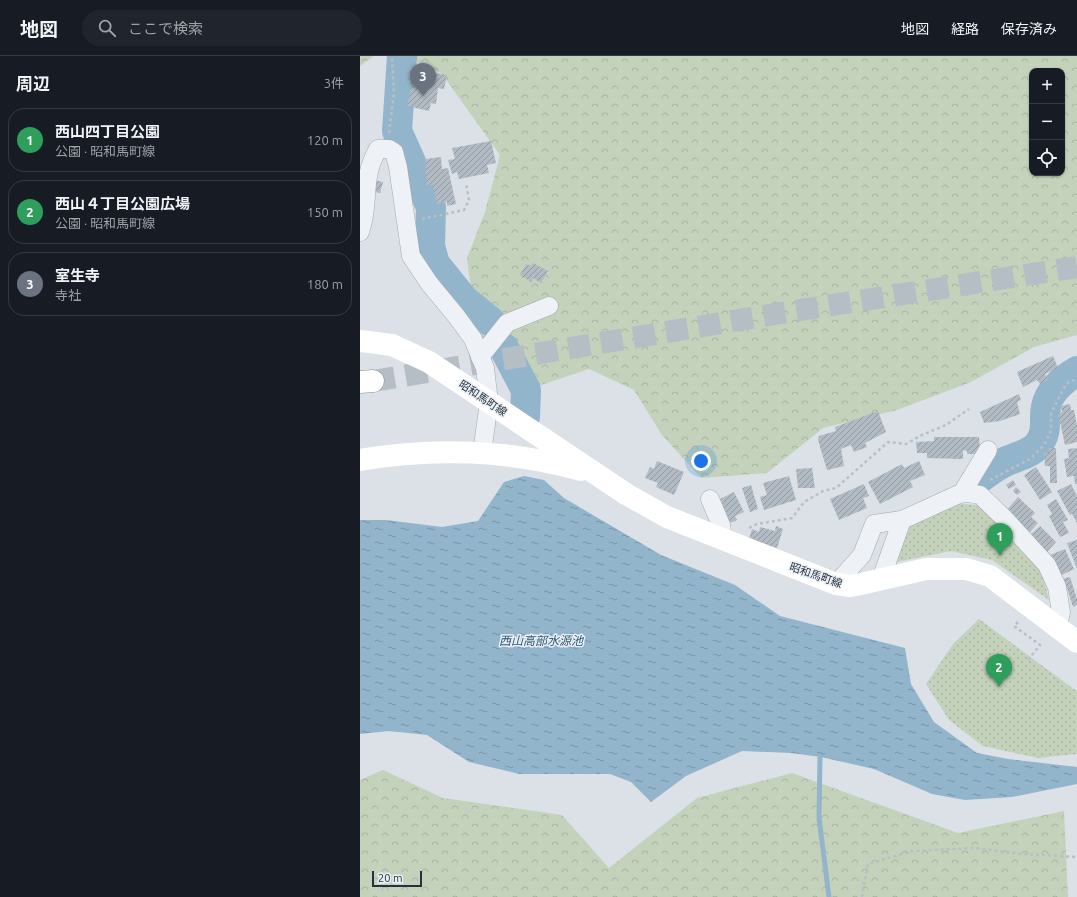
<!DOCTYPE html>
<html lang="ja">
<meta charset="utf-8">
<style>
body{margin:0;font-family:Ubuntu,"Noto Sans JP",sans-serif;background:#20242c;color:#f1f3f6}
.controls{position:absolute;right:12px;top:12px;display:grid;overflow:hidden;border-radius:8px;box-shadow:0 1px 3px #0004}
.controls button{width:36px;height:36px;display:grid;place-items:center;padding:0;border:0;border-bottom:1px solid #363941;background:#171b24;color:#f1f3f6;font:20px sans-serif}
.scale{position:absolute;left:12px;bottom:10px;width:50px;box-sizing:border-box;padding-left:4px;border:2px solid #24313e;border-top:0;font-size:11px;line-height:14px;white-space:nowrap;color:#24313e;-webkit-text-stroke:3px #eaf0f5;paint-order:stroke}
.you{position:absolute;left:341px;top:405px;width:14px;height:14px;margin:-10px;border:3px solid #fff;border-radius:50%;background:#1a73e8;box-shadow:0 0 0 6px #1a73e833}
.badge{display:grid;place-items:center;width:26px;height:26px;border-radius:50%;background:#2563eb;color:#fff;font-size:13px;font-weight:700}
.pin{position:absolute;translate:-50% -33px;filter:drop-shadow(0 1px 2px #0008)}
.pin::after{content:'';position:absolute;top:21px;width:14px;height:12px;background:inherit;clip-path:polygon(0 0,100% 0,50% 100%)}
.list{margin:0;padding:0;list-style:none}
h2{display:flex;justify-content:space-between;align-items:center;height:52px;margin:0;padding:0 16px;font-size:17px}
h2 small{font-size:13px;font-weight:400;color:#9ea1a6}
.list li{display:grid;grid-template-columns:26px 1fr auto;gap:12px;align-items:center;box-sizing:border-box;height:64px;margin:0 8px 8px;padding:0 8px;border:1px solid #363941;border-radius:16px}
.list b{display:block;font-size:15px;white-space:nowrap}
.list p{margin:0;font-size:13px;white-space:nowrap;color:#9ea1a6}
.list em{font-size:13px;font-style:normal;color:#9ea1a6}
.icon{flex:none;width:22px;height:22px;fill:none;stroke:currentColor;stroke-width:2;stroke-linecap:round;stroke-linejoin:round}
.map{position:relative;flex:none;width:717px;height:841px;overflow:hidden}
header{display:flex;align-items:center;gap:24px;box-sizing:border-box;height:56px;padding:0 20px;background:#171b24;border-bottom:1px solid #363941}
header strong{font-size:19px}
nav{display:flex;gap:22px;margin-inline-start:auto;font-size:14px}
.search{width:280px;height:36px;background:#20242c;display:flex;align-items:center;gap:10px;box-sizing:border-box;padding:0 14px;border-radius:22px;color:#9ea1a6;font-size:15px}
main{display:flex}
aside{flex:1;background:#171b24}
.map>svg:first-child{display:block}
</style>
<header>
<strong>地図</strong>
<div class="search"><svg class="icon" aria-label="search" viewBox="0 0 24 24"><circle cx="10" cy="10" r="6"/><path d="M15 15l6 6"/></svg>ここで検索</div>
<nav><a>地図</a><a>経路</a><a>保存済み</a></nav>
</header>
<main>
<aside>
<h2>周辺<small>3件</small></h2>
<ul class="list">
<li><span class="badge" style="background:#2e9e5b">1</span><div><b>西山四丁目公園</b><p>公園 · 昭和馬町線</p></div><em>120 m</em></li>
<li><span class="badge" style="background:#2e9e5b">2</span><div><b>西山４丁目公園広場</b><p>公園 · 昭和馬町線</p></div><em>150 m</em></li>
<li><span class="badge" style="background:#6b7280">3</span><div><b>室生寺</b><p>寺社</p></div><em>180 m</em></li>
</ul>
</aside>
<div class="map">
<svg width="717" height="841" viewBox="0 0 717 841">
<defs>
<pattern id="forest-crowns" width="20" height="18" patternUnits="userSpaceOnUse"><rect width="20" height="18" fill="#c4d2bb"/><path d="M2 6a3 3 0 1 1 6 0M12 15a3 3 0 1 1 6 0" fill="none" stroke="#a8b5a2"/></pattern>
<pattern id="park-dots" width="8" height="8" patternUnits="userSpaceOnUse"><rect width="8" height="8" fill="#c4d2bb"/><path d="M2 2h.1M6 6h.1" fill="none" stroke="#a8b5a2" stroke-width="1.8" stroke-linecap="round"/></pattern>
<pattern id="water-ripples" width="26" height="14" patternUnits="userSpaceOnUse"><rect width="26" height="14" fill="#92b5cb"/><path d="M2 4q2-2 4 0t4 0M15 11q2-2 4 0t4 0" fill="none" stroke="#7794a6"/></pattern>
<pattern id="building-hatch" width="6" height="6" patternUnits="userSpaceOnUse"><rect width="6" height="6" fill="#b2bbc4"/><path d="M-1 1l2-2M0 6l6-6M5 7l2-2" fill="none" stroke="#9199a1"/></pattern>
</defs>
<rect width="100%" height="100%" fill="#dbe1e7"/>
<g fill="url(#forest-crowns)" fill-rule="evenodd">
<polygon points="0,0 14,0 0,10"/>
<path d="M45,0H717V279L674,291L611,326L537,354L463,372L407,417L341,422L302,379L274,334L229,313L166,334L118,287L107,202L125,156L140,99L82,18ZM672,15H702V117H672Z"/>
<polygon points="23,714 83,742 202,759 249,812 337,742 432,717 598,777 704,755 708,841 0,841 0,724"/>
</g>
<g fill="url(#park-dots)">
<polygon points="598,448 620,449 682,515 689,544 632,504 591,495 536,506 547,471"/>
<polygon points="619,563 715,634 717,634 717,698 678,702 623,690 589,664 566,628 593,588"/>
</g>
<polygon fill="url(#water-ripples)" points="164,420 184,424 204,442 301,499 375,529 420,560 545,592 551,628 574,666 617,697 648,703 717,711 717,728 652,741 605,744 572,738 514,713 461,701 431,697 382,695 326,720 291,746 271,726 250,718 159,718 109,706 67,679 29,675 0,678 0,464 26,464 82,471 118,465 144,426"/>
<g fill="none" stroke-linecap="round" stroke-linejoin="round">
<polyline stroke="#92b5cb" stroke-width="5" points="460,701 459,762 469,841"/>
<g stroke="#92b5cb" stroke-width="30">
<polyline points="42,0 37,75 71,151 70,190 75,208 104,244 130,265"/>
<polyline points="144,292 166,334 165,361"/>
<path d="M615,426C624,419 633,412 643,407C654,401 669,399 678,389C689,374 683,365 686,351C689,334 704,323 717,315"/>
</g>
</g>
<g fill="url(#building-hatch)">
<polygon points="50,13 87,19 84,33 78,32 76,48 71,47 69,55 47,50 53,27 48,26"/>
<polygon points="131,85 136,107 127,109 129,117 99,123 97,116 92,118 88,104 95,103 92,92"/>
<polygon points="81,101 82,113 88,112 96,148 87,150 87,146 77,148 73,129 67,130 65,103"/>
<polygon points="14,124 23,126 20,137 11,135"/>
<polygon points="173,207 188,215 181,227 173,222 171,226 160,219 166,208 171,210"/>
<polygon points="693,300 698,312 685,318 688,324 680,328 677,324 663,331 657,316"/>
<polygon points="659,338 661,344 657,346 660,358 640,365 624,367 620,356"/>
<polygon points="710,348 711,354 714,354 717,369 717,386 705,389 698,357 702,356 701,350"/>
<polygon points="518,355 526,376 505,387 507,391 494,396 491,389 481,393 484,410 467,414 458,384 459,380 476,375 475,371"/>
<polygon points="574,381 619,381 620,394 618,398 607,398 607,395 603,394 603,403 567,402 567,397 557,397 556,386 574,385"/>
<polygon points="689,392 696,392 697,427 690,427 690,410 685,410 684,397 689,397"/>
<polygon points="717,392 717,428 715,428 714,420 707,421 704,403 709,402 708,393"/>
<polygon points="297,405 324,416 314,439 296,431 298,427 285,422 290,411 294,413"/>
<polygon points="559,405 565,419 550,425 553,431 520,448 508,426 542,408 544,412"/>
<polygon points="676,411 692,436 680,444 664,419"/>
<polygon points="452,412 455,432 438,432 436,413"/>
<polygon points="429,420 436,444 404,454 400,441 407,439 403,427"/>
<polygon points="653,424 656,429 649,433 646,429"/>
<polygon points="504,428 509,440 503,442 507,452 479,464 470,443"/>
<polygon points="711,428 717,440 717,467 712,458 710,459 697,435"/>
<polygon points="391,429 398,453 390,456 382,432"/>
<polygon points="656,431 661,436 657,439 653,435"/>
<polygon points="374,436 384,456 375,460 377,464 370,467 360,443"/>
<polygon points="658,441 675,457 671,461 678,467 669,477 646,455"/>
<polygon points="696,443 708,464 703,466 709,477 700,481 689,460 692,458 687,449"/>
<polygon points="416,470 423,473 417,492 389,483 392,473 399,476 400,471 415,475"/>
<polygon points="680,470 696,486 686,497 669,480"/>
<polygon points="717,484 717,513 707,487"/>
<polygon points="705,493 714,513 700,520 690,499"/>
<polygon points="710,521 717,543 717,549 713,551 707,532 704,532 702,523"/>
</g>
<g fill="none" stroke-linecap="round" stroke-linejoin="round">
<polyline stroke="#b6bec5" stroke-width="22" stroke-dasharray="22 11" stroke-linecap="butt" points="13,325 415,258 717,211"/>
<defs>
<g id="minor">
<path d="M0,176C11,145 0,124 18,93H29L34,96L38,111L51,200L69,227L97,261L113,283L125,312L129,346L122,397"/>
<polyline points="120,301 147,267 189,250"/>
<polyline points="602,437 628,394"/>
<polyline points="350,443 361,469 363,483"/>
<polyline points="521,523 542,464 599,438 608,437 620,439 644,462 687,509 697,531 701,556 698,570"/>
<polyline points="476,528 502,499 514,468 542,464"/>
</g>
<polyline id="motorway" points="0,326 13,325"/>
</defs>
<use href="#minor" stroke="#a0a9b1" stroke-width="19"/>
<use href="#motorway" stroke="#81919f" stroke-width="23"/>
<g stroke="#b9bfc5" stroke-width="2.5" stroke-dasharray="3 3" stroke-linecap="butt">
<polyline points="29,77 34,37 32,0"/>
<polyline points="62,163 104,154 109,144 106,127"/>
<polyline points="630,424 670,403 684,389 691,375 691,357 706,328 717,323"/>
<polyline points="389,472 397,468 432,462 444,446 463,435 476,432 528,386 546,388 562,379 586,369 609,353"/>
<polyline points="658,566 654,570 680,589 668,604"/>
<polyline points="502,841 508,808 552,795 615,792 663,798 717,801"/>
</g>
<use href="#minor" stroke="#eef1f5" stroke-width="18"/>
<g stroke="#fff" stroke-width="22">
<polyline points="0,285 32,289 69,306 266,438 307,461 476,528 490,530 501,528 566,513 606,513 630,520 717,586"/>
<path d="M0,404C73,391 150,394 221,414"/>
</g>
<use href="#motorway" stroke="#fff" stroke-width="22"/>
</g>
<g text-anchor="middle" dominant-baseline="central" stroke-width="3" stroke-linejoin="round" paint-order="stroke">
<g font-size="11" fill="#24313e" stroke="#eaf0f5">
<text transform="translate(123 342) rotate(34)">昭和馬町線</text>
<text transform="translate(456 519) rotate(19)">昭和馬町線</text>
</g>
<g font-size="12" font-style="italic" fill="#2a5676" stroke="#eaf0f5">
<text x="181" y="584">西山高部水源池</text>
</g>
</g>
</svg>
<div class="controls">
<button>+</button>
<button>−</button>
<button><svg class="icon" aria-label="locate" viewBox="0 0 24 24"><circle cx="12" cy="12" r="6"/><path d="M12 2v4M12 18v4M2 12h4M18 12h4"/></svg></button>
</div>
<div class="scale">20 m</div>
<div class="you"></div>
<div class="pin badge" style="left:640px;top:500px;background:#2e9e5b">1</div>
<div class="pin badge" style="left:639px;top:631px;background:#2e9e5b">2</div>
<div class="pin badge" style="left:63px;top:40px;background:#6b7280">3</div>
</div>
</main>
